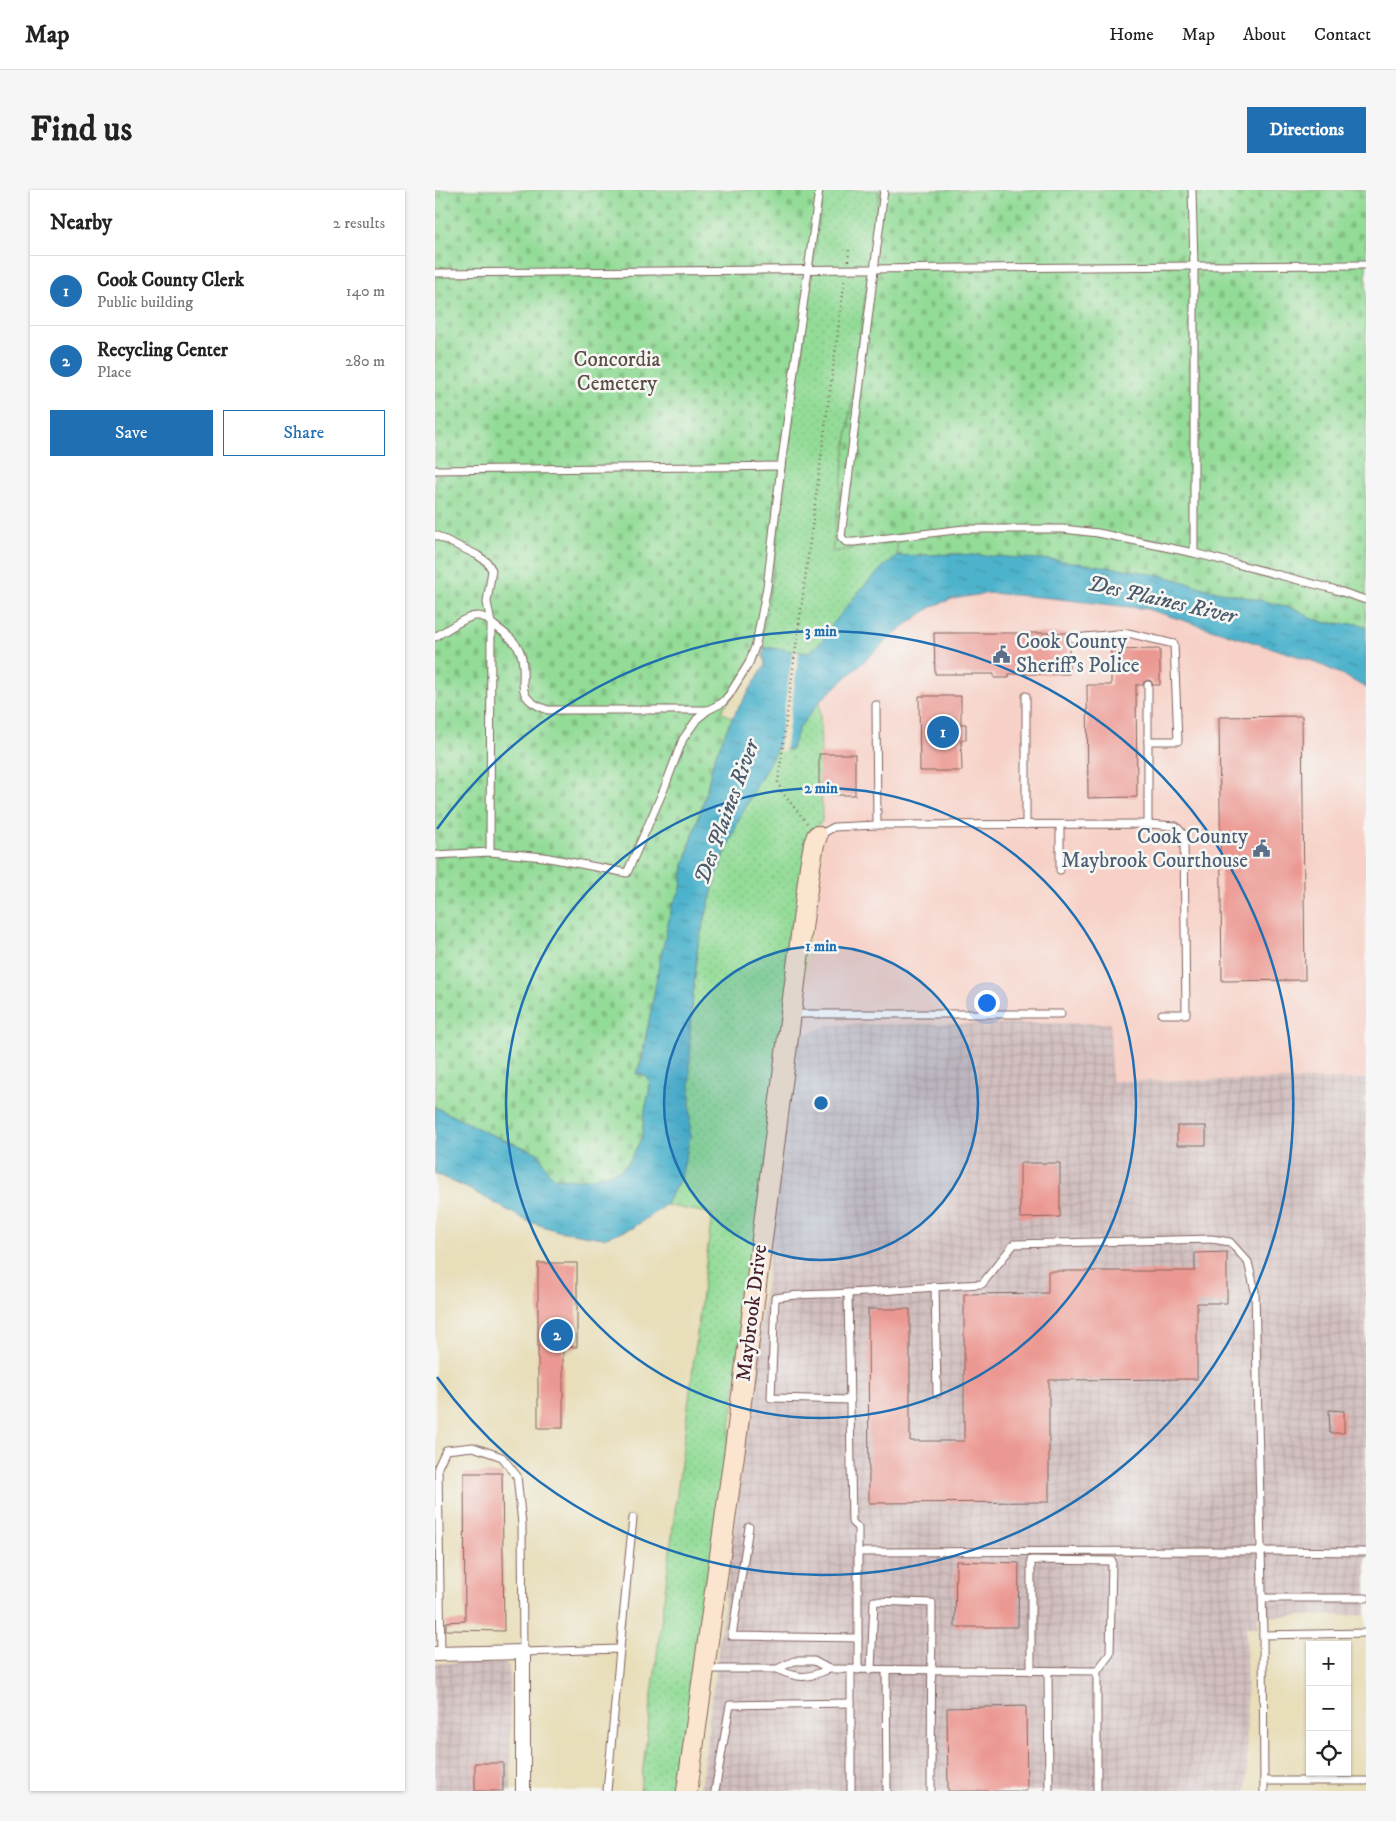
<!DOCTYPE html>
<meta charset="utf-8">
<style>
body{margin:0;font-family:"IM FELL DW Pica",serif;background:#f6f6f6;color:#222}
.controls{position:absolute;right:15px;bottom:15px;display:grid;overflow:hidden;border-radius:0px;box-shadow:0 1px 4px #0004}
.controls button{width:45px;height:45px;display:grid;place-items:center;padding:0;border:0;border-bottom:1px solid #e0e0e0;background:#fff;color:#222;font:25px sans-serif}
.you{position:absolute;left:551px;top:812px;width:18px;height:18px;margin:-12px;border:4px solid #fff;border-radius:50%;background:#1a73e8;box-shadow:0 0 0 8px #1a73e833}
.badge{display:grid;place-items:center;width:32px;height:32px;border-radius:50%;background:#1f6fb2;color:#fff;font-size:16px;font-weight:700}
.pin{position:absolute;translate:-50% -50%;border:2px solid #fff;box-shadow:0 1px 5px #0006}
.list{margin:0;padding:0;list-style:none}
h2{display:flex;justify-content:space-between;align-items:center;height:65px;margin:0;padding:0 20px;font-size:21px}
h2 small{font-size:16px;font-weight:400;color:#767676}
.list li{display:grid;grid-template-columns:32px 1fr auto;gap:15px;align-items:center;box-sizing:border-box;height:70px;padding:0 20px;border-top:1px solid #e0e0e0}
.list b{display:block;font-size:19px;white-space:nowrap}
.list p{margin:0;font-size:16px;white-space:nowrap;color:#767676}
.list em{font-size:16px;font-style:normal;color:#767676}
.actions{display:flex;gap:10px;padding:15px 20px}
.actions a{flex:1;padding:11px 0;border:1px solid #1f6fb2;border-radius:0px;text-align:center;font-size:18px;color:#1f6fb2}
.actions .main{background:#1f6fb2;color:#fff}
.icon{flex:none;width:28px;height:28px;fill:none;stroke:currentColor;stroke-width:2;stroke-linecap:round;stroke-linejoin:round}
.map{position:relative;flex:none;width:931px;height:1601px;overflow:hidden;border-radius:0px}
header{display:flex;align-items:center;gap:30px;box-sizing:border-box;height:70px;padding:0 25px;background:#fff;border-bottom:1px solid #e0e0e0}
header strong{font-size:24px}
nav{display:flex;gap:28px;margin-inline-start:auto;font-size:18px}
.intro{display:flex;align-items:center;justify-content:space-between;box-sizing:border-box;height:120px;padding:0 30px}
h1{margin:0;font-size:35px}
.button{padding:12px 22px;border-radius:0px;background:#1f6fb2;color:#fff;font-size:18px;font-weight:700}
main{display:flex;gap:30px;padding:0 30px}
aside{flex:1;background:#fff;border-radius:0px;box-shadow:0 1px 4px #0004}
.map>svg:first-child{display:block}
</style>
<header>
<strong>Map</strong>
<nav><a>Home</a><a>Map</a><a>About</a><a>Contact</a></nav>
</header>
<div class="intro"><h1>Find us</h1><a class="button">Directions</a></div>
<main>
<aside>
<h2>Nearby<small>2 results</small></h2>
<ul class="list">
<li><span class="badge">1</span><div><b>Cook County Clerk</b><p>Public building</p></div><em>140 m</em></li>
<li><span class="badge">2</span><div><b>Recycling Center</b><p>Place</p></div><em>280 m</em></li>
</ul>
<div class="actions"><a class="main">Save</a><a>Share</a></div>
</aside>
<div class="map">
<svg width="931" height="1601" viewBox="0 0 931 1601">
<defs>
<pattern id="industrial-grid" width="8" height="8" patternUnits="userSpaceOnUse" patternTransform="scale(1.25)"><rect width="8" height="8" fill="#d2bfc0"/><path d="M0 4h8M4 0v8" fill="none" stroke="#b6a4a5"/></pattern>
<pattern id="cemetery-stones" width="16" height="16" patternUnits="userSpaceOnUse" patternTransform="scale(1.25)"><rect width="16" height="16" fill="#93dc97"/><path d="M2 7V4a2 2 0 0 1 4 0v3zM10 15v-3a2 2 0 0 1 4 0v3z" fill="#80bc82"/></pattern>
<pattern id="park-dots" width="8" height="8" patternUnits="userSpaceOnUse" patternTransform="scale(1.25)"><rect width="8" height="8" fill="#93dc97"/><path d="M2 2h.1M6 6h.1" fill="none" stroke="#80bc82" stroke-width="1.8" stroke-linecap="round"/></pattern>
<pattern id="water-ripples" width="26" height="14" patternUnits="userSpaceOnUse" patternTransform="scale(1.25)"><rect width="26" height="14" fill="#4db3cc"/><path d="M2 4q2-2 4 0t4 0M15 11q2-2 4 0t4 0" fill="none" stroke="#4291a6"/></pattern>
</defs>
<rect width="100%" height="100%" fill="#f6f6f2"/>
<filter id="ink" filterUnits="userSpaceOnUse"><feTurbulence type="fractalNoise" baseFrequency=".02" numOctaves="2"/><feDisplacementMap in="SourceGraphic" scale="10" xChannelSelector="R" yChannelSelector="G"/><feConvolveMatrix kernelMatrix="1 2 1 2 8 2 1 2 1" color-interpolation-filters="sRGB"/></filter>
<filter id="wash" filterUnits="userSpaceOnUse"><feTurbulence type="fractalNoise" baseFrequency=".0096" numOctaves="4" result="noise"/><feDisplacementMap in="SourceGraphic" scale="20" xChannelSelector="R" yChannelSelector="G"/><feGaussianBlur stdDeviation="1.12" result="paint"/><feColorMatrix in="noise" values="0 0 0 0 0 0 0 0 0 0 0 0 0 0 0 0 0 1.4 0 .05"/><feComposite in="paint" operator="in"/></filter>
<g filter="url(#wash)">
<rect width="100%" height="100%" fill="#e8deba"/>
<polygon fill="#f7d1c7" points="555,403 615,408 712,419 875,470 910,486 931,498 931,889 676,891 675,833 394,835 369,846 361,814 364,802 372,782 388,665 385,511 466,438 498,416 517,409"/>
<g fill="url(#industrial-grid)">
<polygon points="675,833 676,891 931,889 931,1425 823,1426 823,1437 811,1437 812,1601 265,1601 362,853 363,850 366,846 394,835"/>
<polygon points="0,1473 66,1473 74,1476 76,1601 0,1601"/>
</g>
<g fill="url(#cemetery-stones)" stroke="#6e7e61">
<polygon points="0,0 388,0 352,282 337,391 324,468 307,494 286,521 297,528 279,569 271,603 249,675 246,699 237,716 206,870 201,883 209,885 214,890 215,897 209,925 207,947 194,972 184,981 158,988 141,990 120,988 113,981 103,963 52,943 0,917"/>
<polygon points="444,0 931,0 931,437 924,434 892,433 876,428 863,420 838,413 772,399 736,388 696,380 522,364 462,366 462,353 397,362"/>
</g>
<g fill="url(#park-dots)" stroke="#6e7e61">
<polygon points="388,0 444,0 397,362 462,352 462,366 448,377 427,399 389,450 373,463 325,457 337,391"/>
<polygon points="385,511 387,632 375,642 246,1601 205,1601 277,1024 230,1015 246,988 255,837 263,755 282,683 306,625 342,558 356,560 364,538"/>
</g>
<polygon fill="url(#water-ripples)" stroke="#4c697c" points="522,364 621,370 696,380 736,388 772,399 838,413 863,420 876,428 892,433 924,434 931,437 931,498 910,486 875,470 712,419 615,408 555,403 517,409 498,416 466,438 385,511 364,538 356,560 342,558 306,625 282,683 263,755 255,837 255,947 246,988 230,1015 198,1038 168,1048 123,1041 92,1031 36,1000 0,984 0,917 52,943 103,963 113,981 120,988 141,990 158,988 184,981 194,972 207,947 209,925 215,897 214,890 209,885 201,884 207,870 225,770 237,716 246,699 249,675 271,603 279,569 297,528 330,475 328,464 329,457 373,463 389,450 389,445 426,399 448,377 462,366"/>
<polygon fill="#e8deba" points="358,461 364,462 350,562 343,561"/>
<g id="blocks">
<g fill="#ec9892">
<polygon points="499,443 634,443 634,484 574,484 574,488 559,488 559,484 500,484"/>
<polygon points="725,459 725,495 718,495 716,491 713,490 709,492 708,495 701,495 702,607 653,608 652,495 676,495 676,460"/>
<polygon points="484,506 526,506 526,534 531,534 531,550 526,550 527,581 485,581"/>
<polygon points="867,526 870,790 787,791 784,527"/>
<rect x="384" y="564" width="36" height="41"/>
<rect x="742" y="936" width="29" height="19"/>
<polygon points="585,973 625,973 625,1027 585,1028"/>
<polygon points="792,1062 792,1113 762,1113 762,1189 614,1190 614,1312 434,1313 433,1119 475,1119 475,1251 529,1251 529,1104 613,1103 613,1081 760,1081 760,1063"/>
<polygon points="103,1073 142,1073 142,1157 128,1157 128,1238 103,1238"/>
<polygon points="894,1220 909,1221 909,1243 895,1243"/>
<polygon points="29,1283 67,1283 69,1441 11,1440 11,1432 30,1431"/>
<polygon points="521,1371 584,1373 583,1437 520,1437"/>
<polygon points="591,1516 592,1601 513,1601 512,1518"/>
<rect x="40" y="1573" width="28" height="28"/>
</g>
</g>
</g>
<g filter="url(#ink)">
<use href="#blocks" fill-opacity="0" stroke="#81625d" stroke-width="1"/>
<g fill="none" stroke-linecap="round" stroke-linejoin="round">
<defs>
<g id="lane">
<polyline points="449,0 406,347 411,352 419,352 529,339 628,339 663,343 759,363 898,399 931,410"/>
<polyline points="757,0 759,76 759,363"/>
<polyline points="0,83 759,76 931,75"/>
<polyline points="0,280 346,276"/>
<polyline points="0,345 42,365 52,372 57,380 52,412 56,433 55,662"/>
<path d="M0,447C11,441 29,427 41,426C49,425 54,431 60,436C70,443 82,452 86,464C94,491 75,507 113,520H273"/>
<polyline points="639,448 693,443 739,454 743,551 713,551"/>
<polyline points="441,515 442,635"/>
<polyline points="713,634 713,495"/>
<polyline points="591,635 591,506"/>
<polyline points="625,635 625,680"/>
<polyline points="383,646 399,637 442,635 713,634 741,636 749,645 749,651 751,824 727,824"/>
<polyline points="0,665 55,662 109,667 192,683 229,599 248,549 262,529 273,520 287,513 294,505 314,473 321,454 332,397 346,276 384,0"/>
<polyline points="359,824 626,824"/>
<polyline points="500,1096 502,1204"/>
<polyline points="413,1103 417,1332 423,1338 423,1362"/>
<path d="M416,1210L336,1208L340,1108C364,1103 389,1105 413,1103C458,1101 502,1096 547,1094L579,1054L777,1049L795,1052L813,1072L820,1101L828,1445"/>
<polyline points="314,1337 297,1446 423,1448"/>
<polyline points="828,1408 931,1408"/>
<polyline points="185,1459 198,1328"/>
<polyline points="6,1464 3,1277 11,1260 38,1257 67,1267 82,1286 87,1334 88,1462 185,1459 172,1601"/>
<path d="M270,1479H342L359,1471H379L394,1479C372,1489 363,1489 342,1479"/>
<polyline points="394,1479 662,1481"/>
<polyline points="423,1480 423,1362 816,1361 931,1362"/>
<polyline points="436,1480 439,1411 497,1413 496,1601"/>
<polyline points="451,1480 452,1601"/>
<polyline points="596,1481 596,1370 677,1371 675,1464 662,1481 662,1601"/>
<polyline points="613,1481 614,1601"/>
<polyline points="829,1591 931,1591"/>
<polyline points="280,1601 295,1515 416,1513"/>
<polyline points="416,1601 416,1480"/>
<polyline points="829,1601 828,1445 931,1443"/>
</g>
<polyline id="street" points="0,1464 88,1462 88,1601"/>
<polyline id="secondary" points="252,1601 301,1251 375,676 379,654 382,646"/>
</defs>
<use href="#lane" stroke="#81625d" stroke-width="9"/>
<use href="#street" stroke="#81625d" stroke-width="16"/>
<use href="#secondary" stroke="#81625d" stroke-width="22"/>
<g stroke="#81625d" stroke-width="2.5" stroke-dasharray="1 4" stroke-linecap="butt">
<polyline points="413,71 414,60"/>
<polyline points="372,633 346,601 343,592 410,88"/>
</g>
<use href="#lane" stroke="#fff" stroke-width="7"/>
<use href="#street" stroke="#fff" stroke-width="14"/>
<use href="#secondary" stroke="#fce5cf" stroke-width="20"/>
</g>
</g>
<circle cx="386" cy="913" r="157" fill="#1f6fb2" fill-opacity=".12"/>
<g fill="none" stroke="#1f6fb2" stroke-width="2.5">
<circle cx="386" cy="913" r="157"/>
<circle cx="386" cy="913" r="315"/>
<path d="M2 639A472 472 0 1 1 2 1187"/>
</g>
<defs>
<symbol id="civic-bare" viewBox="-9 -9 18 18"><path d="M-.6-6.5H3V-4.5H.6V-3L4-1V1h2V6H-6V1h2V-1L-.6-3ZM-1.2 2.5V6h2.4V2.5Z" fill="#5c6f8a" stroke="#f6f6f2" stroke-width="2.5" paint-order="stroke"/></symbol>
</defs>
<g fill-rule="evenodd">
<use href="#civic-bare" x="554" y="452" width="25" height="25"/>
<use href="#civic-bare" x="814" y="646" width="25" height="25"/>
</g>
<g text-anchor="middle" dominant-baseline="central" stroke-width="5" stroke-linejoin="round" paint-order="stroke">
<g font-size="21" fill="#5c4e46" stroke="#f6f6f2">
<text x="182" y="170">Concordia<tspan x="182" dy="24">Cemetery</tspan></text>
</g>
<g font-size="21" fill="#4e5e75" stroke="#f6f6f2" text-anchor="start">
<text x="581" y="452">Cook County<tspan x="581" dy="24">Sheriff's Police</tspan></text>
<text x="813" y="647" text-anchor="end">Cook County<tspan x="813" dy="24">Maybrook Courthouse</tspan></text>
</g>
<g font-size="21" fill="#4a1f2b" stroke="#f6f6f2">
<text transform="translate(317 1123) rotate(-83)">Maybrook Drive</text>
</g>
<g font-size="22" font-style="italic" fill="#4b5a6b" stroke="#f6f6f2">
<text transform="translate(727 410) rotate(13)">Des Plaines River</text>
<text transform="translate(292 622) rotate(-70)">Des Plaines River</text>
</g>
</g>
<circle cx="386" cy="913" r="8" fill="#1f6fb2" stroke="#f6f6f2" stroke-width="2.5"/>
<g font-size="15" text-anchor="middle" font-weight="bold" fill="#1f6fb2" stroke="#f6f6f2" stroke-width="5" stroke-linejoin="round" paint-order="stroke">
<text x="386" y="446">3 min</text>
<text x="386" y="603">2 min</text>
<text x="386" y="761">1 min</text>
</g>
</svg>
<div class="controls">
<button>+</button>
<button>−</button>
<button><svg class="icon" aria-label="locate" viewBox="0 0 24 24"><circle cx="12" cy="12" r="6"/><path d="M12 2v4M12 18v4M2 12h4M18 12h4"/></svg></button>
</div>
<div class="you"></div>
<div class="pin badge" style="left:508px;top:542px">1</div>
<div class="pin badge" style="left:122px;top:1145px">2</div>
</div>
</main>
